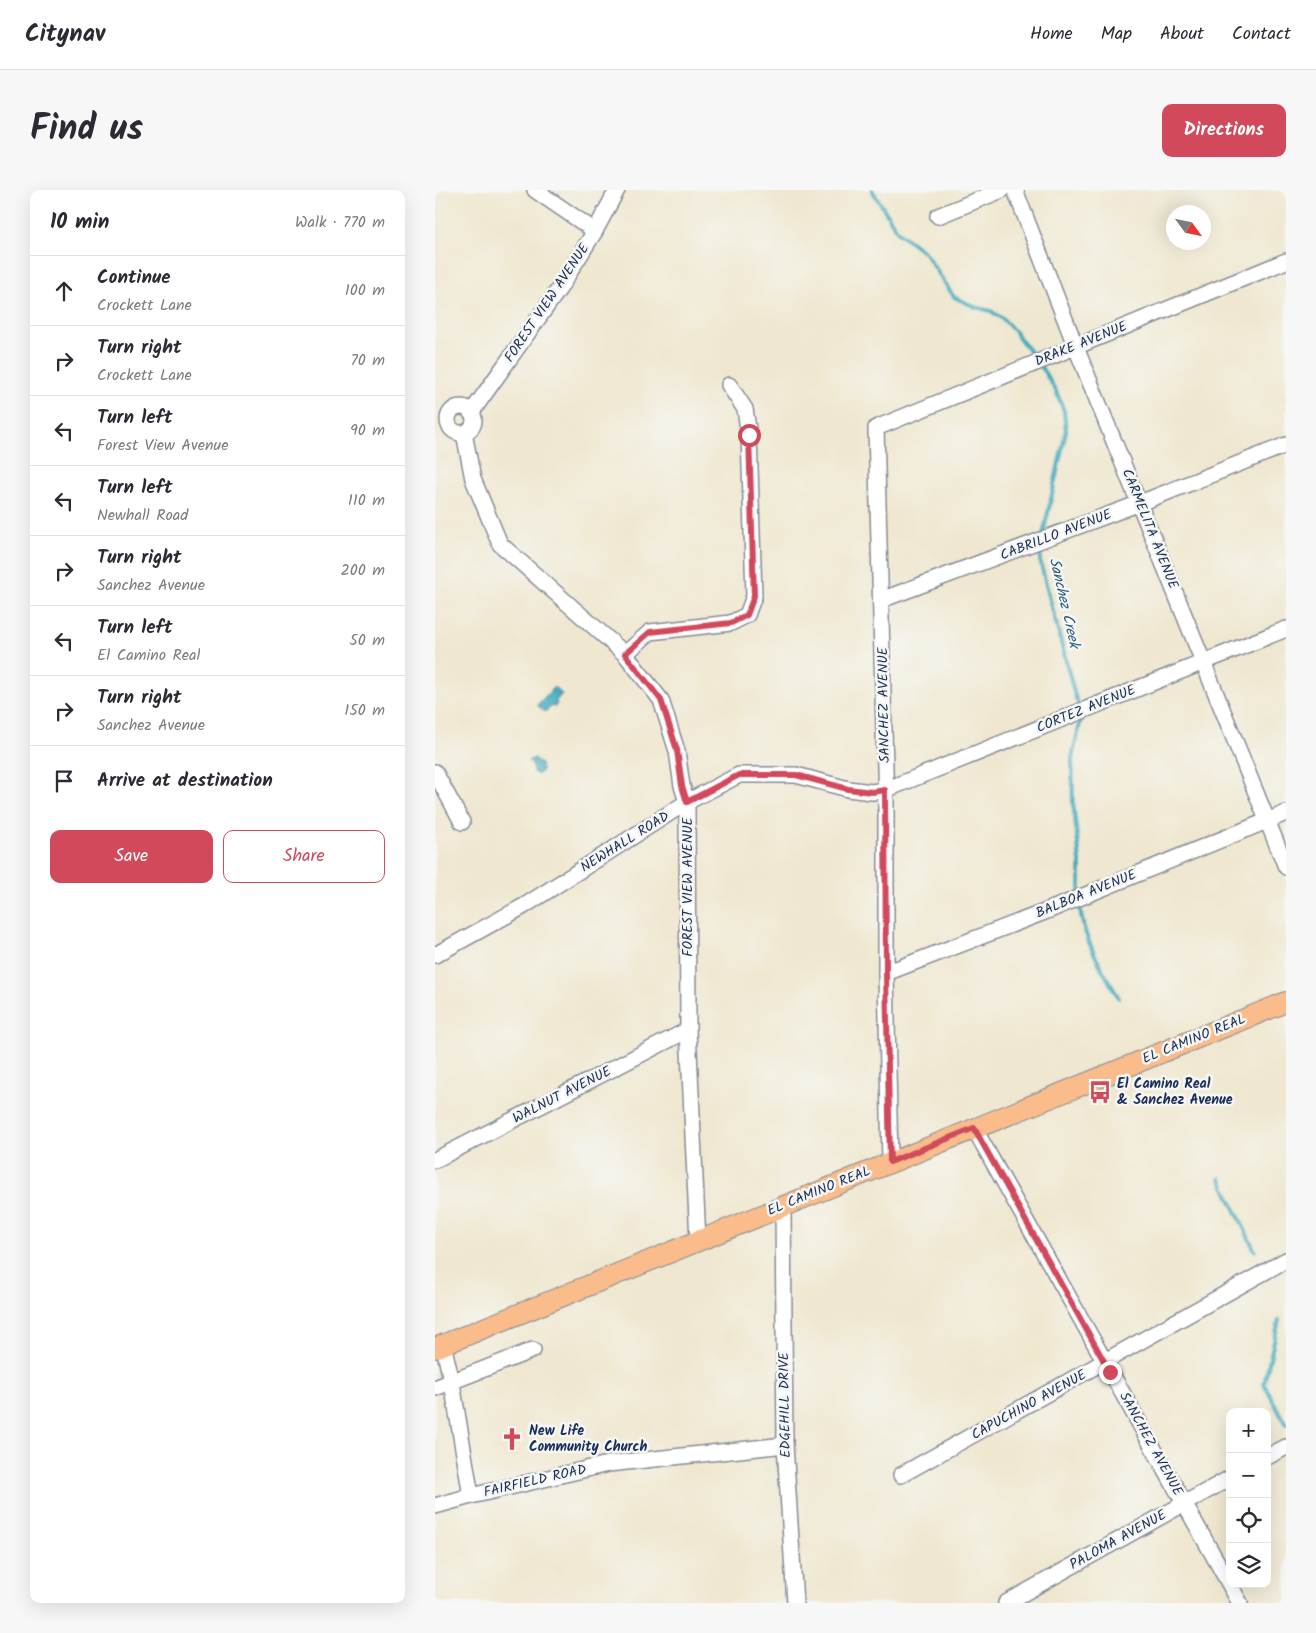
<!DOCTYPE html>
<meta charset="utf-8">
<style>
body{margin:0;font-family:Kalam,sans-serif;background:#f7f7f7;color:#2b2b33}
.controls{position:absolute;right:15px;bottom:15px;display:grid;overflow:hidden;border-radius:10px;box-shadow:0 5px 20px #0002}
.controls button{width:45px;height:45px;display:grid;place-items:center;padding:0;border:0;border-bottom:1px solid #e1e1e2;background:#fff;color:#2b2b33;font:25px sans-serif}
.compass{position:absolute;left:731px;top:15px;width:45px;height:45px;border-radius:50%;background:#fff;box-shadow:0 5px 20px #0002;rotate:123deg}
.stop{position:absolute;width:15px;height:15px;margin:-11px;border:4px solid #d1495b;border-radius:50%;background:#fff}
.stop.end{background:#d1495b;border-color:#fff;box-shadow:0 1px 5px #0008}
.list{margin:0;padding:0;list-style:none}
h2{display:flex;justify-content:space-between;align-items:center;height:65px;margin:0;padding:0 20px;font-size:21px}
h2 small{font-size:16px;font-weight:400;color:#7c7c81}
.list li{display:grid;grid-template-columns:32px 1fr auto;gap:15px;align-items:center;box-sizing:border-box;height:70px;padding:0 20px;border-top:1px solid #e1e1e2}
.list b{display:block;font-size:19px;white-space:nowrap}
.list p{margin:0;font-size:16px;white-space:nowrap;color:#7c7c81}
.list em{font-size:16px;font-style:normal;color:#7c7c81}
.actions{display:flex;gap:10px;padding:15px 20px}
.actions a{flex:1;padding:11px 0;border:1px solid #d1495b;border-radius:10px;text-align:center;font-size:18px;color:#d1495b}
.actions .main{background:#d1495b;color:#fff}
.icon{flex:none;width:28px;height:28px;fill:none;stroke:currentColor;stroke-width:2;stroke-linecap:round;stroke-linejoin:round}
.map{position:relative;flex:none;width:851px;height:1413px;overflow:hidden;border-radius:10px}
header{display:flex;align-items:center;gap:30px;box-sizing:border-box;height:70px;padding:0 25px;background:#fff;border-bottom:1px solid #e1e1e2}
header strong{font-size:24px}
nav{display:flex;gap:28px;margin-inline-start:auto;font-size:18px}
.intro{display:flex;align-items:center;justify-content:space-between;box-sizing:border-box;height:120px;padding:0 30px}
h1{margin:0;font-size:35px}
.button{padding:12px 22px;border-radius:10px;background:#d1495b;color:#fff;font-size:18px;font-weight:700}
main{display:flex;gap:30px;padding:0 30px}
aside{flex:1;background:#fff;border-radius:10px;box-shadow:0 5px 20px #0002}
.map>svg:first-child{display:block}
</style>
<header>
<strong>Citynav</strong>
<nav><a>Home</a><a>Map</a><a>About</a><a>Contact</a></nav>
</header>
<div class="intro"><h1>Find us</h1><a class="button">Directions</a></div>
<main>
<aside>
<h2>10 min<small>Walk · 770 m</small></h2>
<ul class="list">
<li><svg class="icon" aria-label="ahead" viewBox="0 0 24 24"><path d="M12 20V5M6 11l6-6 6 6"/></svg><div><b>Continue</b><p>Crockett Lane</p></div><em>100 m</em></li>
<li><svg class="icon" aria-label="right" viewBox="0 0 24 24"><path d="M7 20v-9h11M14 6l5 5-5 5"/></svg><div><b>Turn right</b><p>Crockett Lane</p></div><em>70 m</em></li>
<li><svg class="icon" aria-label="left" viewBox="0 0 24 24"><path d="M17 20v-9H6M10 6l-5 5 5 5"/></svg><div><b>Turn left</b><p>Forest View Avenue</p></div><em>90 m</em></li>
<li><svg class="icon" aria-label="left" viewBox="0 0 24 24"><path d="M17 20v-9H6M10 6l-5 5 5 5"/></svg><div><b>Turn left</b><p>Newhall Road</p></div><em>110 m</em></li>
<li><svg class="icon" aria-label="right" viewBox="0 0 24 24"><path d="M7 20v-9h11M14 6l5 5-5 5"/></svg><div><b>Turn right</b><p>Sanchez Avenue</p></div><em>200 m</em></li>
<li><svg class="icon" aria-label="left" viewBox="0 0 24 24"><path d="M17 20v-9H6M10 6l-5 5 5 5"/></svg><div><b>Turn left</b><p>El Camino Real</p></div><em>50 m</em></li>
<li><svg class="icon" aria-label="right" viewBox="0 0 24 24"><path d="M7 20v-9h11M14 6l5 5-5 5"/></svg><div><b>Turn right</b><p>Sanchez Avenue</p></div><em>150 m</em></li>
<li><svg class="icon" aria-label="arrive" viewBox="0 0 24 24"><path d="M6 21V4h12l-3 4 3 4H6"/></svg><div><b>Arrive at destination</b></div></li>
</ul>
<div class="actions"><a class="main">Save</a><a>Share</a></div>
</aside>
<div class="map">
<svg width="851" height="1413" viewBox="0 0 851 1413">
<rect width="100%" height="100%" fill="#f6f6f2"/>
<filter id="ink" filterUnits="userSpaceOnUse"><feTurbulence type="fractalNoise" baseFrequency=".02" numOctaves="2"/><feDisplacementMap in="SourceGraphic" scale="10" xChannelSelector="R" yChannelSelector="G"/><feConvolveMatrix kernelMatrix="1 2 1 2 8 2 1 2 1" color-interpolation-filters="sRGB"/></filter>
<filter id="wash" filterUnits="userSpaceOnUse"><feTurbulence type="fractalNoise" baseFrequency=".0096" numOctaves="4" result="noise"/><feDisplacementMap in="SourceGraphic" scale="20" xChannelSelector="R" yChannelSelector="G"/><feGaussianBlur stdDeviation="1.12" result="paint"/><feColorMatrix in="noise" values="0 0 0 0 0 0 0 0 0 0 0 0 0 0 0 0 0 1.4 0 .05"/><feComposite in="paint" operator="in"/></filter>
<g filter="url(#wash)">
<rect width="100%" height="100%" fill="#efe7cf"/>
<g fill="#3fabbe" stroke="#2d6d8e">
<polygon points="119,497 127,504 121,511 122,514 120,517 117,516 110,522 102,515"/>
<polygon points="99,568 106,574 107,580 104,584 101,584 98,582 97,574 93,571"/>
</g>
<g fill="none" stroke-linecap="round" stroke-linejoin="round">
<g stroke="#3fabbe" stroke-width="4">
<polyline points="437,0 463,42 490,63 519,107 540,117 556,121 569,130 580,142 601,170"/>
<polyline points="605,175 621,201 629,221 631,241 608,345"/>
<polyline points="607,354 605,371 640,506 645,519"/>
<polyline points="645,704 645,671 638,613 637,568 647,525"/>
<path d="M645,711C644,742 668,782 684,808"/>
<polyline points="785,988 820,1061"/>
<polyline points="844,1130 829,1194 851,1235"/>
</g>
</g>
</g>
<g filter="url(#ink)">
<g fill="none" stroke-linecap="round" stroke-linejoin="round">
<defs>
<g id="minor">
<polyline points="100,0 160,41"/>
<polyline points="580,0 640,155 851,677"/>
<polyline points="503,26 567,0"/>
<circle cx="26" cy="230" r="13"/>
<polyline points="36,223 124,99 160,41 182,0"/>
<polyline points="29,243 38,289 65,354 190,464 226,510 242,561 247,596 252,612 253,840 263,1051"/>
<polyline points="446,410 705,313 851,255"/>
<polyline points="190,464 215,442 296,433 312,425 319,406 314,245 310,219 294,195"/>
<polyline points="0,582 27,632"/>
<polyline points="0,765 89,716 252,612 304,585 361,585 413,599 437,602 450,600 851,439"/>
<polyline points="451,783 612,721 851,623"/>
<polyline points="539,938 805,1413"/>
<polyline points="0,970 253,840"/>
<polyline points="455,972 451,783 451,616 441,238 851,71"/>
<polyline points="348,1016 350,1255 360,1413"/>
<polyline points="8,1154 17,1193 36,1306"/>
<polyline points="0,1198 98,1160"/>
<polyline points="832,1267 851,1257"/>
<polyline points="466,1285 851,1070"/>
<polyline points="0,1316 36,1306 173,1274 350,1255"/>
<polyline points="571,1413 795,1288"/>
</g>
<polyline id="major" points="0,1158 851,812"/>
</defs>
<use href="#minor" stroke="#858b96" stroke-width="18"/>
<use href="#major" stroke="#858b96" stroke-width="22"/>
<use href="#minor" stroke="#fff" stroke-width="15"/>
<use href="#major" stroke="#f9bc8a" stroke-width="20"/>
</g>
</g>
<g fill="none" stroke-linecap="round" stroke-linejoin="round" filter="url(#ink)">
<polyline stroke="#d1495b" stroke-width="6" points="314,245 319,406 312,425 296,433 215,442 190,464 226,510 242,560 247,596 252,612 304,585 361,585 413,599 437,602 450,600 451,783 455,972 539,938 675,1182"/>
</g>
<defs>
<symbol id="bus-bare" viewBox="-9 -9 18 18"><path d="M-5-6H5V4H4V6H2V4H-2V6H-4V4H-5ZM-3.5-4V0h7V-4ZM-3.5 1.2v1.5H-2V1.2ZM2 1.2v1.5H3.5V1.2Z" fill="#d1495b" stroke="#f6f6f2" stroke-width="2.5" paint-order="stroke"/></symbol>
<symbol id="church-bare" viewBox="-9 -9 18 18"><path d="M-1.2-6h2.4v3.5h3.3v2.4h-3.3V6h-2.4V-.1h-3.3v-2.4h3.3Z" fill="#d1495b" stroke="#f6f6f2" stroke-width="2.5" paint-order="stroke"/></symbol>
</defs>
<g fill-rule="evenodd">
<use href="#bus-bare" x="649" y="886" width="32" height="32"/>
<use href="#church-bare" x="61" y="1233" width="32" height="32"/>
</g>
<g text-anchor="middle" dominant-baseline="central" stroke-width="5" stroke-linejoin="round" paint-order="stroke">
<g font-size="14" fill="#1b2f5e" stroke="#f6f6f2">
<text transform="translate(112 113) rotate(-56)">FOREST VIEW AVENUE</text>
<text transform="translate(646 154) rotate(-22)">DRAKE AVENUE</text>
<text transform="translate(715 339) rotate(68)">CARMELITA AVENUE</text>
<text transform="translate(621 345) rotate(-21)">CABRILLO AVENUE</text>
<text transform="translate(449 515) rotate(-91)">SANCHEZ AVENUE</text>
<text transform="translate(651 519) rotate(-22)">CORTEZ AVENUE</text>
<text transform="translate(190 652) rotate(-32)">NEWHALL ROAD</text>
<text transform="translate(253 697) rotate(-90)">FOREST VIEW AVENUE</text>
<text transform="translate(651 704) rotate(-22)">BALBOA AVENUE</text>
<text transform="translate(759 849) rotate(-22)">EL CAMINO REAL</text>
<text transform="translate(127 905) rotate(-27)">WALNUT AVENUE</text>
<text transform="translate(384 1001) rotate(-22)">EL CAMINO REAL</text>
<text transform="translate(350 1215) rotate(-91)">EDGEHILL DRIVE</text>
<text transform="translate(594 1215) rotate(-29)">CAPUCHINO AVENUE</text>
<text transform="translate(716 1254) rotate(61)">SANCHEZ AVENUE</text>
<text transform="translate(100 1291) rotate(-13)">FAIRFIELD ROAD</text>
<text transform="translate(683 1350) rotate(-29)">PALOMA AVENUE</text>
</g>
<g font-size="14" font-weight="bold" fill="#1b2f5e" stroke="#f6f6f2" text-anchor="start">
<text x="682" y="894">El Camino Real<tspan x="682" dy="16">&amp; Sanchez Avenue</tspan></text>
<text x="94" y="1241">New Life<tspan x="94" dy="16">Community Church</tspan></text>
</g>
<g font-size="15" font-style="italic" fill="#285a80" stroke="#f6f6f2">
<text transform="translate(629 413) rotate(77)">Sanchez Creek</text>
</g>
</g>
</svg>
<div class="controls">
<button>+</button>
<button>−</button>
<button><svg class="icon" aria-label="locate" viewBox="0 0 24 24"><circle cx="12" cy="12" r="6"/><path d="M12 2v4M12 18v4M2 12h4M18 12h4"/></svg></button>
<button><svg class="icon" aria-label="layers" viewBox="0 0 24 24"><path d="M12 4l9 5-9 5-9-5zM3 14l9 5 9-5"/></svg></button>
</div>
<svg class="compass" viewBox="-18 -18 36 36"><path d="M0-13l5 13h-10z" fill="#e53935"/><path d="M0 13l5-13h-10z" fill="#7c7c81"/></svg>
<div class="stop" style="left:314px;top:245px"></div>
<div class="stop end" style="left:675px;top:1182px"></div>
</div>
</main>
